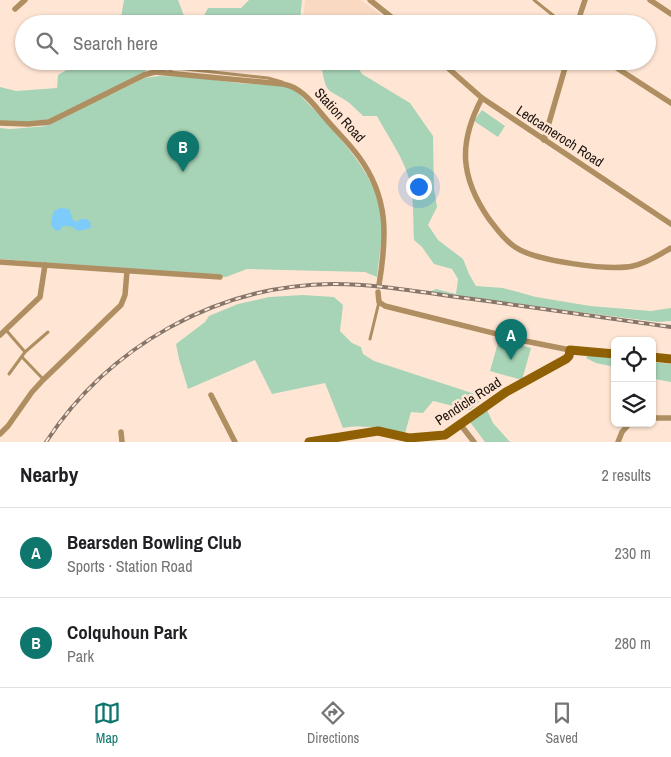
<!DOCTYPE html>
<meta charset="utf-8">
<style>
body{margin:0;font-family:"Archivo Narrow",sans-serif;background:#f2f2f2;color:#202124}
.controls{position:absolute;right:15px;bottom:15px;display:grid;overflow:hidden;border-radius:8px;box-shadow:0 1px 4px #0004}
.controls button{width:45px;height:45px;display:grid;place-items:center;padding:0;border:0;border-bottom:1px solid #e0e0e0;background:#fff;color:#202124;font:25px sans-serif}
.you{position:absolute;left:418px;top:186px;width:18px;height:18px;margin:-12px;border:4px solid #fff;border-radius:50%;background:#1a73e8;box-shadow:0 0 0 8px #1a73e833}
.badge{display:grid;place-items:center;width:32px;height:32px;border-radius:50%;background:#0f766e;color:#fff;font-size:16px;font-weight:700}
.pin{position:absolute;translate:-50% -41px;filter:drop-shadow(0 1px 2px #0008)}
.pin::after{content:'';position:absolute;top:26px;width:18px;height:15px;background:inherit;clip-path:polygon(0 0,100% 0,50% 100%)}
.list{margin:0;padding:0;list-style:none}
h2{display:flex;justify-content:space-between;align-items:center;height:65px;margin:0;padding:0 20px;font-size:21px}
h2 small{font-size:16px;font-weight:400;color:#757577}
.list li{display:grid;grid-template-columns:32px 1fr auto;gap:15px;align-items:center;box-sizing:border-box;height:90px;padding:0 20px;border-top:1px solid #e0e0e0}
.list b{display:block;font-size:19px;white-space:nowrap}
.list p{margin:0;font-size:16px;white-space:nowrap;color:#757577}
.list em{font-size:16px;font-style:normal;color:#757577}
.icon{flex:none;width:28px;height:28px;fill:none;stroke:currentColor;stroke-width:2;stroke-linecap:round;stroke-linejoin:round}
.map{position:relative;flex:none;width:671px;height:442px;overflow:hidden}
.search{position:absolute;background:#fff;box-shadow:0 1px 4px #0004;left:15px;right:15px;top:15px;height:55px;display:flex;align-items:center;gap:12px;box-sizing:border-box;padding:0 18px;border-radius:28px;color:#757577;font-size:19px}
.sheet{height:245px;background:#fff}
nav{display:flex;justify-content:space-around;align-items:center;box-sizing:border-box;height:70px;border-top:1px solid #e0e0e0;background:#fff;font-size:14px;color:#757577}
nav a{display:grid;justify-items:center;gap:2px}
nav .on{color:#0f766e}
.map>svg:first-child{display:block}
</style>
<div class="map">
<svg width="671" height="442" viewBox="0 0 671 442">
<rect width="100%" height="100%" fill="#ffe6d4"/>
<polygon fill="#f9d9c2" points="305,0 361,0 392,23 308,24 303,20"/>
<g fill="#a7d3b6">
<polygon points="124,0 178,0 186,21 200,23 208,8 241,8 249,0 302,0 300,21 304,24 110,24 121,17"/>
<path d="M72,61H149L144,75L110,95L144,78L159,76L195,77L237,83L286,86L297,92C326,122 372,167 380,208C385,231 379,254 377,277L365,272L247,269L226,277L0,259V128L10,129L48,126L0,121V87L16,91L57,88L58,75L68,69Z"/>
<path d="M284,61H354L362,74L410,103L433,136L434,189L437,207L428,225L438,240L463,259L469,274L476,286L503,288L536,297L590,306L651,311L671,308V321L658,322L453,296L429,292L436,289L456,294L458,279L452,269L434,264L422,247L414,240C413,221 414,200 410,182C404,158 388,137 377,116H363C358,111 353,106 348,102C329,89 326,95 322,69L308,64L297,67Z"/>
<polygon points="482,110 505,126 498,137 474,121"/>
<path d="M303,295L334,297L343,305L340,331L352,343L361,347L363,354L374,361L481,396L479,402L470,410L433,401L423,413L411,412L405,433C385,429 364,424 343,428L325,383L272,394L255,360L188,389L179,359L176,344L205,322L209,316L238,304L269,297Z"/>
<polygon points="499,339 531,348 522,380 490,371"/>
<polygon points="589,354 615,357 615,367 596,363 586,358"/>
<polygon points="652,362 671,364 671,382 655,379 654,375 652,374"/>
<polygon points="487,410 493,423 510,442 485,442 470,422"/>
</g>
<path fill="#7dcbfa" d="M60,208L69,209L73,220L77,222L80,219H87L90,222L91,228L78,231C73,227 68,224 62,227L59,231C48,229 51,219 54,211Z"/>
<g fill="none" stroke-linecap="round" stroke-linejoin="round">
<g stroke="#af8f61" stroke-width="3">
<polyline points="534,0 564,24"/>
<polyline points="169,73 171,69 176,68 268,78 282,82"/>
<polyline points="6,330 25,352"/>
<polyline points="370,339 379,302"/>
<polyline points="22,357 43,379"/>
<polyline points="9,374 25,352 48,332"/>
</g>
<g stroke="#af8f61" stroke-width="5.5">
<polyline points="370,0 400,24"/>
<polyline points="650,0 671,14"/>
<polyline points="15,9 25,0"/>
<polyline points="577,24 585,0"/>
<polyline points="440,61 482,98 671,224"/>
<polyline points="606,61 671,103"/>
<path d="M482,98C458,143 460,177 489,219C496,228 504,240 515,247C535,261 609,271 633,266C647,263 659,255 671,248"/>
<path d="M0,123L28,124L49,122L144,75L155,72L283,84C302,87 314,105 326,119C337,132 349,143 359,157C389,198 387,236 379,285"/>
<polyline points="544,140 567,61"/>
<polyline points="0,262 220,277"/>
<polyline points="378,292 379,302 385,306 525,341 570,350"/>
<polyline points="0,335 40,297 45,265"/>
<polyline points="211,395 235,442"/>
<polyline points="652,418 671,418"/>
<polyline points="460,424 474,442"/>
<polyline points="121,432 122,442"/>
<polyline points="0,434 8,426 32,392 43,380 121,305 125,295 127,271"/>
<polyline points="618,442 622,432 630,423"/>
</g>
<g stroke="#8f6104" stroke-width="9">
<polyline points="652,357 671,359"/>
<polyline points="309,442 378,431 409,438 445,435 506,392 566,359 569,356 570,350 615,354"/>
</g>
<defs>
<path id="rail" d="M46,442C109,346 217,285 333,284C382,284 431,294 480,300C543,309 607,318 671,327"/>
</defs>
<use href="#rail" stroke="#86756a" stroke-width="4"/>
<use href="#rail" stroke="#ffe6d4" stroke-width="2" stroke-dasharray="5.5" stroke-linecap="butt"/>
</g>
<g text-anchor="middle" dominant-baseline="central" stroke-width="5" stroke-linejoin="round" paint-order="stroke">
<g font-size="14" fill="#1a110b" stroke="#ffe6d4">
<text transform="translate(340 115) rotate(48)">Station Road</text>
<text transform="translate(560 136) rotate(33)">Ledcameroch Road</text>
<text transform="translate(468 401) rotate(-33)">Pendicle Road</text>
</g>
</g>
</svg>
<div class="controls">
<button><svg class="icon" aria-label="locate" viewBox="0 0 24 24"><circle cx="12" cy="12" r="6"/><path d="M12 2v4M12 18v4M2 12h4M18 12h4"/></svg></button>
<button><svg class="icon" aria-label="layers" viewBox="0 0 24 24"><path d="M12 4l9 5-9 5-9-5zM3 14l9 5 9-5"/></svg></button>
</div>
<div class="you"></div>
<div class="pin badge" style="left:511px;top:360px">A</div>
<div class="pin badge" style="left:183px;top:172px">B</div>
<div class="search"><svg class="icon" aria-label="search" viewBox="0 0 24 24"><circle cx="10" cy="10" r="6"/><path d="M15 15l6 6"/></svg>Search here</div>
</div>
<section class="sheet">
<h2>Nearby<small>2 results</small></h2>
<ul class="list">
<li><span class="badge">A</span><div><b>Bearsden Bowling Club</b><p>Sports · Station Road</p></div><em>230 m</em></li>
<li><span class="badge">B</span><div><b>Colquhoun Park</b><p>Park</p></div><em>280 m</em></li>
</ul>
</section>
<nav>
<a class="on"><svg class="icon" aria-label="map" viewBox="0 0 24 24"><path d="M3 6l6-2 6 2 6-2v14l-6 2-6-2-6 2zM9 4v14M15 6v14"/></svg>Map</a>
<a><svg class="icon" aria-label="directions" viewBox="0 0 24 24"><path d="M12 3l9 9-9 9-9-9zM9 14v-3h6M13 9l2 2-2 2"/></svg>Directions</a>
<a><svg class="icon" aria-label="saved" viewBox="0 0 24 24"><path d="M7 4h10v16l-5-4-5 4z"/></svg>Saved</a>
</nav>
